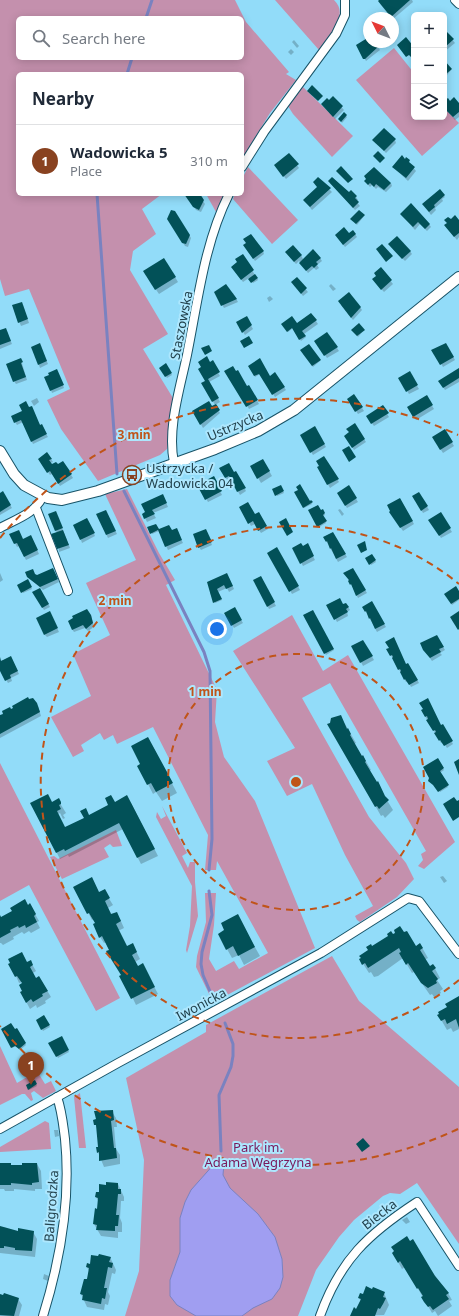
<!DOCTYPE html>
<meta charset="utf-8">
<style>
body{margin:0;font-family:"Noto Sans",sans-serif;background:#f6f6f7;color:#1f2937}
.controls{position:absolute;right:12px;top:12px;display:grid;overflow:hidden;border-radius:6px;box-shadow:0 2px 10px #0003}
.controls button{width:36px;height:36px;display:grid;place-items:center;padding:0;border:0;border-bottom:1px solid #e0e1e3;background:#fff;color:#1f2937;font:20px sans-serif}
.compass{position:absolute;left:363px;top:12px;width:36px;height:36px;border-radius:50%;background:#fff;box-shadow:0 2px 10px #0003;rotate:312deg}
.you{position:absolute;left:217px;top:629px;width:14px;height:14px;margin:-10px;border:3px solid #fff;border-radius:50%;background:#1a73e8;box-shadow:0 0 0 6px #1a73e833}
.badge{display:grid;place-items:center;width:26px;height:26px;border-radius:50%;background:#894220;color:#fff;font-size:13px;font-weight:700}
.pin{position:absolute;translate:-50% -33px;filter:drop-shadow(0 1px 2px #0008)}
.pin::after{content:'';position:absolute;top:21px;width:14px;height:12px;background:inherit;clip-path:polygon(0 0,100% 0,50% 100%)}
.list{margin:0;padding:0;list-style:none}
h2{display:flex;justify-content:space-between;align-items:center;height:52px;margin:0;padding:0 16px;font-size:17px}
h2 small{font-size:13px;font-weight:400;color:#747a83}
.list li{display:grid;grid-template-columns:26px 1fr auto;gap:12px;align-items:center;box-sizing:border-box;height:72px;padding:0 16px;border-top:1px solid #e0e1e3}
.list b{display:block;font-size:15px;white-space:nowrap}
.list p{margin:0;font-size:13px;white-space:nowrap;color:#747a83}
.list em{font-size:13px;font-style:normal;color:#747a83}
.icon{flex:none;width:22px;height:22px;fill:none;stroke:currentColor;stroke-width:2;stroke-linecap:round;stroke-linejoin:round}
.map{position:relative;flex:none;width:459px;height:1316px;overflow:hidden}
.search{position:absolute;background:#fff;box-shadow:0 2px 10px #0003;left:16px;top:16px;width:228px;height:44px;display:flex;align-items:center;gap:10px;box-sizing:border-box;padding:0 14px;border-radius:6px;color:#747a83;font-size:15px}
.panel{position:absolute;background:#fff;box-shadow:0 2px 10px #0003;left:16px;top:72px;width:228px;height:124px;border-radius:6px}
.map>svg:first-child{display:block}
</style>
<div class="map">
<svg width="459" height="1316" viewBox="0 0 459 1316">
<rect width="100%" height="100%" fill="#92dcf9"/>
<g fill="#c490ad" fill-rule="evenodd">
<path d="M0,0H235L246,22L289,72L286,74L296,80L270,113L242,159V74H18V194H162L142,209L156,234L133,251L130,270L168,334L143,349L176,403L167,449L160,455L98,481L61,429L47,400L70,389L29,289L5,296L0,279ZM18,18H242V58H18Z"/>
<path d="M275,0H334C350,15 329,37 319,50Z"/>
<polygon points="394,48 414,73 414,117 444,117 444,108 459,123 422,156 356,80"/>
<polygon points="302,86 353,136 332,157 293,114 288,106"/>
<polygon points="248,167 298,220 272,244 233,199 235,194 242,194 242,179"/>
<polygon points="206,194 224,194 216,212"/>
<polygon points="127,489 159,553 175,580 166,585 217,690 215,722 224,757 255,801 315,948 216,1001 212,1000 196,967 197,956 206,922 205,893 216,893 214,925 209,959 216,971 234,961 239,969 268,953 217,861 216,870 205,870 208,835 153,727 117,744 113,735 104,740 100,733 81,745 84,751 73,757 51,717 91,696 73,654 110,635 86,583 136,560 105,494"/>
<polygon points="292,615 323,671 348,655 455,842 424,869 418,866 423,860 421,854 426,851 330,683 302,698 369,817 406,863 414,879 397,897 360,922 357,920 355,916 373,906 345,855 312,784 287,796 267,761 295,748 233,651"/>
<polygon points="0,763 120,998 96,1011 29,885 0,901"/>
<polygon points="162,806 187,853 182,856 188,868 190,862 195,862 195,882 198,916 187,953 186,950 190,926 192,886 156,817 157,812 161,819 166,816"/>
<polygon points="116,830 122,846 113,847 110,844 104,848 109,857 62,879 50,857 54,856 58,859"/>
<polygon points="332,956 359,1001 459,1087 459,1244 417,1183 400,1194 390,1193 383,1196 354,1220 339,1237 316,1270 298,1316 125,1316 139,1271 144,1160 126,1078 206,1032 206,1025"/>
<polygon points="0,1046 17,1083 37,1071 45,1084 51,1081 56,1091 43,1098 34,1091 31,1093 33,1100 31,1101 25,1094 22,1094 0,1105"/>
<polygon points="80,1093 86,1148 79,1148 74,1097"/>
<polygon points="45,1121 49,1123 51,1149 0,1152 0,1147"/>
</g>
<polygon fill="#a09ef1" stroke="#7a82c0" points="215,1163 224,1163 223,1175 230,1188 258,1214 275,1237 282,1259 283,1277 280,1288 272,1299 253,1308 242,1316 196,1316 177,1305 170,1296 170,1280 180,1252 180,1218 185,1202 191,1190"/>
<g fill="#0003">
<polygon points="381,0 412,0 413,2 393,19 381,5 379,2"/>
<polygon points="447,33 455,43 444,52 444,36"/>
<polygon points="369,38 369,42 374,42 380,50 366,61 357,45"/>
<polygon points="294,40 299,46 297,48 292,42"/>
<polygon points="291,49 294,52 291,55 288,52"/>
<polygon points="451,70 447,75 444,71"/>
<polygon points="444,97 446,101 459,104 459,117 455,120 446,110"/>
<polygon points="333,98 344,110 335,119 322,104 329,102"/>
<polygon points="344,114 347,117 342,123 340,120"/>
<polygon points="374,140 395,140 396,143 386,153"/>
<polygon points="289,154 299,168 286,179 277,168"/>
<polygon points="406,159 416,171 408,181 393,167"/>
<polygon points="318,178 332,192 312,210 304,200 318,187"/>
<polygon points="333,178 349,193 356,197 358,200 356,201 360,206 355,210 330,183"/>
<polygon points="365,181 391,183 392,186 386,192 378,187 376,189 372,185 370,187"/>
<polygon points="439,191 445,197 442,199 443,201 435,208 436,210 431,215 425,207"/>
<polygon points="185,194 198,194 205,204 201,212 196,210"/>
<polygon points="174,212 191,238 188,247 185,246 168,219"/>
<polygon points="401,214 429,224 431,227 427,231 420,224 415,230"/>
<polygon points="364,216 357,225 352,220"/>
<polygon points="450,221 459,221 459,237 457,240 445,226"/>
<polygon points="355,234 357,237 345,247 338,238"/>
<polygon points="391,247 410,251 412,254 405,261"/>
<polygon points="246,248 263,251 264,254 255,261"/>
<polygon points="243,255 258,280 253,283 249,278 243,282 234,270"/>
<polygon points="288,255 301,255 303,259 320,258 322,261 317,265 319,268 316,270 314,268 308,273 299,261 296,264"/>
<polygon points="164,259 178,282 159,294 144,272"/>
<polygon points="381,269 393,284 384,292 375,282"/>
<polygon points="296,278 308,292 303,296 292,282"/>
<polygon points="331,284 336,289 333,291 329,286"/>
<polygon points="215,292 233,293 238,302 224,308"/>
<polygon points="270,296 273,299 269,302 267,298"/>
<polygon points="341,305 360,307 362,310 353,320"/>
<polygon points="13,306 23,306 29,323 21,326"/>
<polygon points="311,314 318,324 304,334 306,337 301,341 293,328 288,332 282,324 299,328"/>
<polygon points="246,317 253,329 245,335 237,322"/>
<polygon points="364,330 358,337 353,331"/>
<polygon points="0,331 7,332 12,344 0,349"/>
<polygon points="327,333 339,351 327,358 317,344"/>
<polygon points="446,344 455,360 443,367 433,350"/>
<polygon points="309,345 320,361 313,367 303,354"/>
<polygon points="41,348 48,364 40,368 39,365"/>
<polygon points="21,360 27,380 16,384 14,381"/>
<polygon points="212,362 220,376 209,382 220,402 215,405 220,413 203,428 194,412 215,405 202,383 206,381 210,363"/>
<polygon points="166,365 172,375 167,378 161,368"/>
<polygon points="250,367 270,377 275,374 286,390 275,397 260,374 255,377"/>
<polygon points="459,369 459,382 445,390 440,382"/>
<polygon points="58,373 64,388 52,393 51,390"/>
<polygon points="409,373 419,389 409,394 399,378"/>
<polygon points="249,386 259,404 249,409 239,392"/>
<polygon points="354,395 364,411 358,414 348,399"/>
<polygon points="426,396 434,409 416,420 408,407"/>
<polygon points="37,398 39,402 34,406 31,401"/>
<polygon points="383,407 389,417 374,426 367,417"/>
<polygon points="29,408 48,437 33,444 23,422 17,425 12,417"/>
<polygon points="354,424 366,442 354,450 345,436 350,433"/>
<polygon points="315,428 326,447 313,455 301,436"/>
<polygon points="445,431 454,446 443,453 433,438"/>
<polygon points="47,453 53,462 50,463 52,466 58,466 63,462 73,478 60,486 52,474 50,475 41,462"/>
<polygon points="324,457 339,482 330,488 318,467"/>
<polygon points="263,460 272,476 261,483 251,466"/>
<polygon points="220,469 234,473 236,472 246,491 240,495 231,479 228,481"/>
<polygon points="213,478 222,495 208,502 198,485"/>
<polygon points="280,486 284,493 277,496 273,490"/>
<polygon points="349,487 358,502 347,508 338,493"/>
<polygon points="3,493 12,508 0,515 0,494"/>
<polygon points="295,493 309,502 311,501 312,504 304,508"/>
<polygon points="419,493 429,510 423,513 413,496"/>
<polygon points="164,498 168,507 153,513 156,518 147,522 143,514"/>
<polygon points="400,499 414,524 403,531 392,515"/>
<polygon points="241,508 254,516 259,513 268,529 261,533 255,524 251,526"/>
<polygon points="340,509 344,514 342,516 338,510"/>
<polygon points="309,511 323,511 325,515 323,516 326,523 319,527"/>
<polygon points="440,513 452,532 441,538 430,520"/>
<polygon points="49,514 57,515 70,548 59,552 57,533"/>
<polygon points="107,514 117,534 108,538 97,515"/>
<polygon points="89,523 95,536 82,543 81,540"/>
<polygon points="156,525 158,531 169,526 171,531 176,529 183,543 168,550 159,531 152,534 149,528"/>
<polygon points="207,533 212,545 201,550 199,547"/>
<polygon points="332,533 347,557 338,562 324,537"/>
<polygon points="11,535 22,540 32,539 39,554 26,560 19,546 17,547"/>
<polygon points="307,545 315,560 303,566 293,548"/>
<polygon points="277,549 300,590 292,594 269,553"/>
<polygon points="372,555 376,562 371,565 366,559"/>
<polygon points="352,569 367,593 358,598 353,588 354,588 346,576"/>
<polygon points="54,572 59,582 43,590 28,577"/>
<polygon points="0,573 3,580 0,582"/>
<polygon points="261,577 276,606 269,609 255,580"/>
<polygon points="229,578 234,589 229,592 227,588 218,592 222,600 215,603 210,593"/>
<polygon points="27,580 32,589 23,593 18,585"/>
<polygon points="40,589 50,607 44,610 33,592"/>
<polygon points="459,593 459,600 452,605 446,595"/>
<polygon points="371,603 386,627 377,632 365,610"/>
<polygon points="346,604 350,610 347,612 348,616 337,622 328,605"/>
<polygon points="234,608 243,623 234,628 225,614"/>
<polygon points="312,611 334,650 326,655 304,616"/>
<polygon points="51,615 59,632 47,637 45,635"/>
<polygon points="91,615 94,627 88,631 85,628 74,632 72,629"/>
<polygon points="437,637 445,650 440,653 442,655 432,661 426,653 422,643"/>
<polygon points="363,641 374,660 363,666 353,647"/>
<polygon points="390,648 406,665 408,664 419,683 411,687 408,681 406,682 388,650"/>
<polygon points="11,658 19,674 11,678 12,681 8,683 0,669 0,661"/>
<polygon points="38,706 41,716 0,738 0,716 11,711"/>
<polygon points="422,711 441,726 442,725 453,744 447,748 443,742 441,743 440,741 445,738 439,739"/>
<polygon points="341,717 356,743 354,744 361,757 363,756 371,770 369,771 393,810 385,818 383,815 381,816 329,724"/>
<polygon points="153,747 177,793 162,801 156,792 153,794 148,784 142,764"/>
<polygon points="437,759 444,770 440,773 448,787 440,792 435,786 429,781"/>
<polygon points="58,800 66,813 63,815 65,818 63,819 60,813 58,814 65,828 114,803 131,803 158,856 141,864 123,829 69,857 68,855 60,859 31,803 52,803"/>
<polygon points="443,876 447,881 444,883 440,877"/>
<polygon points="75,887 108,897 113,905 108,908 112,915 120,919 124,928 118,931 127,947 136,951 140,959 135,962 138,967 146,971 158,994 136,1005 106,942 104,943 100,937 96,923 94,919 92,920"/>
<polygon points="30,905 39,921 37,922 40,928 31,933 29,931 24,934 22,932 13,937 14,939 3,945 1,943 0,943 0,917 1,918"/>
<polygon points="237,916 260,956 244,965 239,955 232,958 227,949 226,930"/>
<polygon points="393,935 416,947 420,944 428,958 424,960 429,967 433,965 440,978 437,980 443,989 440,991 441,993 434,997 432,994 430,995 414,972 412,973 403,958 378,976 374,977 371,972 369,973 360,959 372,947"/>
<polygon points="30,961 36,971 33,973 36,979 39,977 51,997 45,1001 46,1003 37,1008 36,1005 30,1009 21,992 24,991 23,984 22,982 19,983 16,976"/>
<polygon points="459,997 459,1029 453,1032 451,1028 447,1030 439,1016"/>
<polygon points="44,1016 50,1027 43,1031 37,1020"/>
<polygon points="2,1029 17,1029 26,1045 20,1050 16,1046 12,1048"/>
<polygon points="61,1037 69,1052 58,1058 50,1043"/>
<polygon points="34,1081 37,1086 29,1090 27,1086"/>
<polygon points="112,1112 116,1118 117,1127 114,1127 116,1149 120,1155 120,1164 104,1167 98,1152 99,1147 98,1130 94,1121"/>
<polygon points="54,1130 58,1130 59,1136 55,1137"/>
<polygon points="0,1164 12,1166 37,1164 41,1171 42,1189 35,1189 35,1191 14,1189 14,1191 5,1191 4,1189 0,1189"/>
<polygon points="118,1184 124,1197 124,1201 121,1201 120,1218 122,1223 122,1232 118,1232 118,1238 101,1236 94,1224 98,1210 99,1202 96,1197 107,1186"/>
<polygon points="407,1217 410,1222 406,1224 402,1220"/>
<polygon points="0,1227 7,1228 8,1231 33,1232 37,1239 35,1257 0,1253"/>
<polygon points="393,1253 425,1262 448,1293 452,1300 449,1301 452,1306 438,1316 435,1311 432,1313 413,1280 405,1267 402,1269"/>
<polygon points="110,1257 116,1270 115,1274 112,1273 108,1292 110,1296 108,1305 105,1304 104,1310 87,1307 81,1294 87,1281 89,1271 87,1267"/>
<polygon points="44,1274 49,1276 48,1281 43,1279"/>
<polygon points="384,1293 389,1305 384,1315 351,1316 357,1310 361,1301 359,1298 364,1295"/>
<polygon points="0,1295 18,1299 22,1305 19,1316 0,1316"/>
</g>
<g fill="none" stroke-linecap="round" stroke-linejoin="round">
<g stroke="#7a82c0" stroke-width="3">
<polyline points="146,18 152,0"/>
<polyline points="127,74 132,58"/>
<polyline points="97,194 117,474"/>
<polyline points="124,491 204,652 210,671 212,839 209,870"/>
<polyline points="209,891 212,915 202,952 201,964 203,975 212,996"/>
<polyline points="221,1151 219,1095 231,1067 233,1056 233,1044 225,1023"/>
</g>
</g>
<g fill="#025158">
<polygon points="379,0 410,0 391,17 378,1"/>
<polygon points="447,32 454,39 444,48 444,35"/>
<polygon points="369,37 369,42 376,42 379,46 365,59 363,59 356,45"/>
<polygon points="406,37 414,47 414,57 412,58 409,55 406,57 397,45"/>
<polygon points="444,60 452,69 446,74 444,72"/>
<polygon points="312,85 323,96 318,101 307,91"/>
<polygon points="333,96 343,106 333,117 321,104 327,98 329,100"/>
<polygon points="454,97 459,103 459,112 453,117 444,108 446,105 444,101 448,98 450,101"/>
<polygon points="344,112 347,115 341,122 338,119"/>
<polygon points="384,128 396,139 384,151 372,140"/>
<polygon points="378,151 385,158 380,163 373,156"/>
<polygon points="289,153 299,164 283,177 274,165"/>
<polygon points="402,155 405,159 406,157 410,160 409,162 415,167 406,178 392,167"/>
<polygon points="341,166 353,179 348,183 336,171"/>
<polygon points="374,167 391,183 384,190 376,184 374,187 370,183 368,185 364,181 366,179 364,176"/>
<polygon points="318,177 331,188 310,207 303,200 317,187 313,182"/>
<polygon points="332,177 349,192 351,190 357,196 355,198 359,202 353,208 328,181"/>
<polygon points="440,189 445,195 434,205 435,207 429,212 422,204"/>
<polygon points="184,194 200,194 204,200 199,210 193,207"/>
<polygon points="411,203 430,224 425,229 418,222 413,227 400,214"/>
<polygon points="171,210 175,211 190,235 186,244 182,243 167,219"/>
<polygon points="359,210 365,215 356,224 350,219"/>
<polygon points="455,215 459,220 459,233 454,237 444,225 447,223 444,220 448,217 451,219"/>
<polygon points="344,227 349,233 353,230 356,234 343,245 335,235"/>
<polygon points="251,234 264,251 253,259 243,245 246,243 243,239"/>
<polygon points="397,236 411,251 402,259 388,244"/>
<polygon points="382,244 393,256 386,262 376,249"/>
<polygon points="293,245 302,255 294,262 285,252"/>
<polygon points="313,249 321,258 316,262 318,264 314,268 312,266 306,271 299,263"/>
<polygon points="243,254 254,270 241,280 231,267 237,262 235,259"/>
<polygon points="164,258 176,277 155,290 143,271"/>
<polygon points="381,267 392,280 381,290 372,279 376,276 374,273"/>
<polygon points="255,274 258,278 251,283 248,279"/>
<polygon points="297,277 307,288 301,294 291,282"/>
<polygon points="226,284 237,299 221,306 214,292"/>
<polygon points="349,292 361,307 351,318 338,301"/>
<polygon points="22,302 28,319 18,323 12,305"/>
<polygon points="311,313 317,320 302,331 306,336 299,340 292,328 287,332 281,324 292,316 297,323"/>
<polygon points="247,316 252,325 242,333 236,322"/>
<polygon points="359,323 365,330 357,336 351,330"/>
<polygon points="6,328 11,341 0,345 0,330"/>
<polygon points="327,332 338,347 324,356 314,341"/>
<polygon points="249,336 253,343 244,348 240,341"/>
<polygon points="40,343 47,361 38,365 31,347"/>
<polygon points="446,343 454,357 440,365 431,350"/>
<polygon points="309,344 321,360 312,366 300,350"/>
<polygon points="209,345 212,351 205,355 201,348"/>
<polygon points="207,356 210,362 213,360 220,372 208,379 219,398 212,402 201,383 205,381 198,369 201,367 198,362"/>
<polygon points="21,358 23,362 21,363 26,377 13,382 6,364"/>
<polygon points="260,358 270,376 275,372 285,387 272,395 259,374 254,376 248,366"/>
<polygon points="166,363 172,373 165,377 159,368"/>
<polygon points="233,366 236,371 238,370 247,386 249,385 258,400 246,407 224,371"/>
<polygon points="459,368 459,378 443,388 438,381"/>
<polygon points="57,369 64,385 50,391 44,377 49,375 48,373"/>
<polygon points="410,371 418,385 406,392 398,378"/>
<polygon points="354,394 363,407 355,412 347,399"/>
<polygon points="427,395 433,405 413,417 407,407"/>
<polygon points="26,401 29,407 32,406 40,425 42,424 47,434 31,442 21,420 14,423 11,416 22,411 19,405"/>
<polygon points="209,401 212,406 216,404 220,410 200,425 192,411"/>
<polygon points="383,405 389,413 371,424 366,416"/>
<polygon points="355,423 365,439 352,448 344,436 349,432 346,429"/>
<polygon points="315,426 325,444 310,453 300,435"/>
<polygon points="445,429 453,442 440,450 432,437"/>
<polygon points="349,446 356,457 349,462 342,450"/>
<polygon points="47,452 52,459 49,460 52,464 56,462 58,464 63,461 72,474 58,484 50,471 47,473 38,459"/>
<polygon points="324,456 339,479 327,485 317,467 319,466 316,461"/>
<polygon points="263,459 270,471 257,479 250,466"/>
<polygon points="229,463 234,472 236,471 246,488 237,492 229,476 225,478 219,468"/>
<polygon points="214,476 222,491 205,500 197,485"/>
<polygon points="300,484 310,501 311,500 313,502 303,508 294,492 298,490 296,487"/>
<polygon points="281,485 284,491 275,496 272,489"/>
<polygon points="349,485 357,498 345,506 337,493"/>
<polygon points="3,491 11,505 0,512 0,493"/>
<polygon points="419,492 428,506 421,511 412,496"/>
<polygon points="163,494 167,503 152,510 155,514 144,519 142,514 145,512 141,504"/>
<polygon points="400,498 413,521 400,528 389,512 390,511 387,505"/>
<polygon points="248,502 255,514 259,512 267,526 258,531 253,521 248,524 239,507"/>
<polygon points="318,505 321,510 323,509 325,513 323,515 327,521 317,527 308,510"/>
<polygon points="106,510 116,531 106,535 96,514"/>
<polygon points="56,511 63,528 55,531 48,514"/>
<polygon points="441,512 451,528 439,536 428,520"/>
<polygon points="87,518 95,533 80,540 73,525"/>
<polygon points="286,518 293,532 287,536 279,522"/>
<polygon points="156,524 159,529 169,525 172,530 177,528 182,540 165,547 158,530 150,534 147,527"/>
<polygon points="206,529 212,542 198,548 193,534"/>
<polygon points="19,530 23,539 31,535 38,550 24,557 17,543 14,544 9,534"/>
<polygon points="63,530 69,545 57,549 51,534"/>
<polygon points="333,532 346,554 336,559 331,548 330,549 327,541 326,542 323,537"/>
<polygon points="365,541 367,550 361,553 357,545"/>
<polygon points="301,543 303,546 308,543 314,556 300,564 292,548"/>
<polygon points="277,547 299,586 289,592 267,553"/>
<polygon points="372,554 376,560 369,565 365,558"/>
<polygon points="53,568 58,579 40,587 27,577 25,572 33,569 35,574 37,575"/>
<polygon points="353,568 366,590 356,596 351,584 350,585 348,581 349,580 343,573"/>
<polygon points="227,573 233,586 226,589 224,585 217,589 222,599 213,603 207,582"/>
<polygon points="261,576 275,602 267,607 253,580"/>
<polygon points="28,579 32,587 21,593 17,585"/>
<polygon points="456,586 459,591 459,599 451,604 444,594"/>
<polygon points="40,588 49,604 42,608 32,592"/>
<polygon points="340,598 343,604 346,603 349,607 346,609 348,612 334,620 326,605"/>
<polygon points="372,601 385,624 375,629 370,618 369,619 366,611 365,612 362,607"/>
<polygon points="235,607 242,620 231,626 224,613"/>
<polygon points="87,609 91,615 93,623 86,629 83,625 72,630 68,621 73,618 72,616"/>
<polygon points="313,610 334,649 324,654 303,615"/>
<polygon points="50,611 58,628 44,635 36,618"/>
<polygon points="459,611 459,629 458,630 450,617"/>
<polygon points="437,635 444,647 439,649 441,652 430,658 423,650 420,643"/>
<polygon points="394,637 406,664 408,663 418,680 409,685 405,679 404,680 400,672 401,671 400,669 398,670 392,658 393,657 392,655 390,656 386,649 389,648 385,642"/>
<polygon points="363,640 373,656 360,663 351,646"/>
<polygon points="11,656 18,671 10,675 11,678 5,681 0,671 0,657 1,661"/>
<polygon points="28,697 29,699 33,698 37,703 40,712 0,734 0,715 3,714 2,711 10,707 11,709 13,708 12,706"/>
<polygon points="428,698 441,725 443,724 453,741 444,746 440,740 439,741 434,733 436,732 435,730 433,731 426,720 428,719 427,716 425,717 421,710 423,709 419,703"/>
<polygon points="341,715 347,729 348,728 351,734 350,735 362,756 363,755 366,761 365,762 377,782 378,781 385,796 389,800 379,809 377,806 375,807 327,724 330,723 331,718"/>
<polygon points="148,737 173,783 156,792 151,783 147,785 137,766 140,764 131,746"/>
<polygon points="438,758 444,768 440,771 449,785 438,792 433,785 428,781 429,778 423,767"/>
<polygon points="459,759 459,775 454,762"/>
<polygon points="48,794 52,802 59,798 61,802 61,804 59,805 61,809 57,811 65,827 84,818 80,811 86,808 89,815 108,805 105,798 111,795 115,802 127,795 155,849 137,858 119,823 65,851 64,849 56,853 30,803"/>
<polygon points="454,797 457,801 459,800 459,817 453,821 443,804"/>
<polygon points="92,877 99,892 105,889 110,898 105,901 111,914 117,912 121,921 116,924 127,946 133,943 137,952 132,955 138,966 143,963 155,987 131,999 119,976 121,975 106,951 109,950 102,936 99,938 93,924 95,923 89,913 87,914 73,887"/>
<polygon points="25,899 28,905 30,903 36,914 34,916 37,922 26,928 25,925 19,928 18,926 10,930 11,932 0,938 0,915 1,917 12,911 10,908"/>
<polygon points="238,914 255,947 238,956 233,946 226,950 218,934 224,930 221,923"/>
<polygon points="400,926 404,932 407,931 416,946 420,943 423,948 420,950 430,966 433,964 436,968 432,971 438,979 436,981 437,983 428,988 421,983 408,963 406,965 399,953 401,952 399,948 368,968 365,963 362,965 359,959 361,958 359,956 368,950 366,947 371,944 372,946 388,936 387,934 391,931 393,934 395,933 394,930"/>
<polygon points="22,952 27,962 31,960 33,965 30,967 36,978 39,976 48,991 42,994 43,996 33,1002 31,999 26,1003 20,992 22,991 19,985 22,983 17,976 15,977 8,964 10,963 8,959"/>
<polygon points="459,996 459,1028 456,1019 447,1024 445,1019 441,1021 437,1015 439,1014 438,1012 447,1007 445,1004"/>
<polygon points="44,1015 50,1025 41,1030 36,1020"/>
<polygon points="11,1023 15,1029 17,1028 26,1043 19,1049 15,1046 11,1048 1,1029"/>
<polygon points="62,1036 69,1050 56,1057 48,1043"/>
<polygon points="35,1080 37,1084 28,1090 26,1085"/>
<polygon points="113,1110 114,1120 111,1121 114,1148 116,1148 117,1158 99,1161 99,1152 97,1153 96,1147 98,1147 96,1125 94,1125 93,1120 96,1119 94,1111"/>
<polygon points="363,1138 370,1146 362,1152 356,1144"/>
<polygon points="0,1163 11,1163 11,1165 22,1165 22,1163 37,1163 39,1182 32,1183 32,1185 11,1183 11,1185 0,1185"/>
<polygon points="106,1182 118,1183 118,1189 121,1189 121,1194 118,1194 116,1215 119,1215 118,1226 115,1226 115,1231 96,1230 97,1225 93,1224 95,1208 97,1209 98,1198 95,1197 96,1192 99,1192 99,1184 106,1185"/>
<polygon points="0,1226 18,1231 18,1228 34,1231 32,1251 15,1250 15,1248 4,1246 4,1248 0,1248"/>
<polygon points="407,1236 410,1241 413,1239 435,1276 449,1293 446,1295 449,1299 433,1310 430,1306 428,1307 424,1302 421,1297 423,1296 418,1288 417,1289 400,1261 398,1263 392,1253 394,1251 391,1247"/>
<polygon points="99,1254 111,1257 109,1262 113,1263 112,1268 108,1267 104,1288 107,1288 105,1299 102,1298 101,1304 82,1300 83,1295 80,1294 84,1279 87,1279 89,1268 86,1267 87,1263 90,1264 91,1255 98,1256"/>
<polygon points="366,1286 372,1289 373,1287 385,1292 383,1297 386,1298 383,1304 380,1309 378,1308 375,1316 350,1316 354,1307 356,1309 361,1299 358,1298 360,1293 363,1294"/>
<polygon points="4,1293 19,1298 14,1316 0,1315 0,1294 3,1295"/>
</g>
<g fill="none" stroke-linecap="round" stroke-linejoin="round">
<defs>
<g id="minor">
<polyline points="455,0 459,4"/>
<polyline points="242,167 264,132 336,34 345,15 345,0"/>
<path d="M174,463C167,428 180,389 187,355C198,301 204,244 229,194"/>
<polyline points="36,508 68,591"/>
<path d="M0,528C16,519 35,514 43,496"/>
<polyline points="0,1129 118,1063 321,953 408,898 419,901 459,954"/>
<path d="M43,1316C61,1258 71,1199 65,1139C63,1124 62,1111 57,1097"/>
<path d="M320,1316C340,1260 368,1234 417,1202L459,1266"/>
</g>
<polyline id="tertiary" points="0,451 14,474 24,485 48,498 62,500 98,491 215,449 258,431 294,410 459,277"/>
</defs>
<use href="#minor" stroke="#185367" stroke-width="10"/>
<use href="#tertiary" stroke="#185367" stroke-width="12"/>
<use href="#minor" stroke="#fff" stroke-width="8"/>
<use href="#tertiary" stroke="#fff" stroke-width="10"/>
</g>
<g fill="none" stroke="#c05419" stroke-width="2" stroke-dasharray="7 5">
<circle cx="296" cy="782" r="128"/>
<path d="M459 980A256 256 0 1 1 459 584"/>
<path d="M458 1129A383 383 0 0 1 0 1026M0 538A383 383 0 0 1 458 435"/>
</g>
<defs>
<symbol id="bus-ring" viewBox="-11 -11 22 22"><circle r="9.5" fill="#ade7fe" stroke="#894220" stroke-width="1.5"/><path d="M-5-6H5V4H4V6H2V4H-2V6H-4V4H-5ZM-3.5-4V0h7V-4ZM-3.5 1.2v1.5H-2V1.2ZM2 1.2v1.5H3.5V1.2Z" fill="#894220"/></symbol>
</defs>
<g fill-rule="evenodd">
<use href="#bus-ring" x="121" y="464" width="22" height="22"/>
</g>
<g text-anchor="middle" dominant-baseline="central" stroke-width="4" stroke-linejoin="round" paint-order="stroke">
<g font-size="13" fill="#22424d" stroke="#ade7fe">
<text transform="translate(181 325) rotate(-79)">Staszowska</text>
<text transform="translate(235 425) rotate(-23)">Ustrzycka</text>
<text transform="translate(201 1004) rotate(-28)">Iwonicka</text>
<text transform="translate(51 1206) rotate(-86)">Baligrodzka</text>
<text transform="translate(379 1214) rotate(-38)">Biecka</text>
</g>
<g font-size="13" fill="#22424d" stroke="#ade7fe" text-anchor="start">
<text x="146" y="468">Ustrzycka /<tspan x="146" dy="15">Wadowicka 04</tspan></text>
</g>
<g font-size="13" fill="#79185a" stroke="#ade7fe">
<text x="258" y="1147">Park im.<tspan x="258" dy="15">Adama Węgrzyna</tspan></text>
</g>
</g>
<circle cx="296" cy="782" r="6" fill="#c05419" stroke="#ade7fe" stroke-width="2"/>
<g font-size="12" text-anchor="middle" font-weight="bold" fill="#c05419" stroke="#ade7fe" stroke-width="4" stroke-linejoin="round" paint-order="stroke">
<text x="134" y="439">3 min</text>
<text x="115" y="605">2 min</text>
<text x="205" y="696">1 min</text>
</g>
</svg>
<div class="controls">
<button>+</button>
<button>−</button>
<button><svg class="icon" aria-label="layers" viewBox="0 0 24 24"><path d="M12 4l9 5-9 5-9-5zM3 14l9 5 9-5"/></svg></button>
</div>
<svg class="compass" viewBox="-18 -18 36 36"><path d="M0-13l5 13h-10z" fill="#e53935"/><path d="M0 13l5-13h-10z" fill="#747a83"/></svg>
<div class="you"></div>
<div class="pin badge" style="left:31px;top:1085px">1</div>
<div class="search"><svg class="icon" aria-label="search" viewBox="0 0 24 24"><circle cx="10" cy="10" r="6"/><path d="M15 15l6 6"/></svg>Search here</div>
<section class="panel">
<h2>Nearby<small></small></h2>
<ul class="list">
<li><span class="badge">1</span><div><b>Wadowicka 5</b><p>Place</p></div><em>310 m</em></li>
</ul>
</section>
</div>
